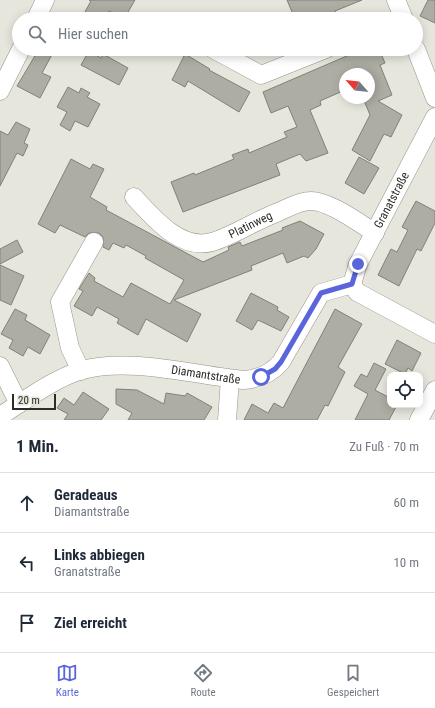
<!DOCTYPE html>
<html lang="de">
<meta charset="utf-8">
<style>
body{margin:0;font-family:"Roboto Condensed",sans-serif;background:#f2f2f3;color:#1f2937}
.controls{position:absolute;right:12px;bottom:12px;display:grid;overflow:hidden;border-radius:8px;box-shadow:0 2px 10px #0003}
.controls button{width:36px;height:36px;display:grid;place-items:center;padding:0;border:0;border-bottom:1px solid #e0e1e3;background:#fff;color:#1f2937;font:20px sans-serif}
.compass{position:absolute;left:339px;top:68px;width:36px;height:36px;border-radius:50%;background:#fff;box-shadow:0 2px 10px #0003;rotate:297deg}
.scale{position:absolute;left:12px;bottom:10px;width:44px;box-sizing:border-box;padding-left:4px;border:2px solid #2b2b27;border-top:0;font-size:11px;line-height:14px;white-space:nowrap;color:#2b2b27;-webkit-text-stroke:3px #e7e6dd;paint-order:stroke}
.stop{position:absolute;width:12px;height:12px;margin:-9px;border:3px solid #5a65dc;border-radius:50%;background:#fff}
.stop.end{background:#5a65dc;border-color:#fff;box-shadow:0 1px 4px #0008}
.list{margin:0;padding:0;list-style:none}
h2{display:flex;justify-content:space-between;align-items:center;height:52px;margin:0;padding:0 16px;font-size:17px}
h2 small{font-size:13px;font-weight:400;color:#747a83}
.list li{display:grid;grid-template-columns:26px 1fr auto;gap:12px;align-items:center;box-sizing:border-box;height:60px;padding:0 16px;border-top:1px solid #e0e1e3}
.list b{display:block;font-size:15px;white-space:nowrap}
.list p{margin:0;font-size:13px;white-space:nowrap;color:#747a83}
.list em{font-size:13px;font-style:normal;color:#747a83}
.icon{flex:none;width:22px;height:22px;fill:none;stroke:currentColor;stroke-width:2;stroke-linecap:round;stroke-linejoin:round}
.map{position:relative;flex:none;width:435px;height:420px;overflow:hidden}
.search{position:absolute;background:#fff;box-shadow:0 2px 10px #0003;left:12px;right:12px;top:12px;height:44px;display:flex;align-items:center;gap:10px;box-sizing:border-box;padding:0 14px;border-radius:22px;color:#747a83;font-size:15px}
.sheet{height:232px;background:#fff}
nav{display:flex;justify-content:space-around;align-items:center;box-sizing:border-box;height:56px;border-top:1px solid #e0e1e3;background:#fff;font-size:11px;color:#747a83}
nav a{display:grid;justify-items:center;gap:2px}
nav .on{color:#5a65dc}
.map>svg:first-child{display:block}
</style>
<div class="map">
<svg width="435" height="420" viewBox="0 0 435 420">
<rect width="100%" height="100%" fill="#e7e6dd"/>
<g fill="#adada4" stroke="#818178">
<polygon points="89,0 135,0 124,19 109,11 105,19 81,19 91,1"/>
<polygon points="287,0 362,0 335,11 339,19 295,19"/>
<polygon points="428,0 435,0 435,23 420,16"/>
<polygon points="39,49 55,49 42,73 51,77 40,98 17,86"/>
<polygon points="363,49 379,49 385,63 380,65 392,95 378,101 402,115 391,137 384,134 370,161 352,150 370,115 363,98 369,98 369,74 345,74 345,90 320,101 321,105 310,110 328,153 306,161 300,154 276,164 280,175 183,212 171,182 194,173 195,175 234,159 232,155 248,149 249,153 287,137 284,132 297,127 288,106 271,113 263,92"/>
<polygon points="89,51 101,58 103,54 128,68 119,85 81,65"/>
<polygon points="185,54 210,69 209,70 250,92 239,112 188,81 185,87 172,80"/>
<polygon points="68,87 79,93 81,88 90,93 87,97 100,104 88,127 75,121 70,131 60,125 67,112 57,107"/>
<polygon points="16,122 30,129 24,143 28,145 23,156 17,153 0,186 0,131 8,135"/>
<polygon points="359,157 379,168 364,194 345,183"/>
<polygon points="71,159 90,169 93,164 104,169 90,197 107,207 106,210 203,262 229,250 228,247 240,242 242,246 283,230 282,228 300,221 324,234 316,249 308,258 304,256 287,263 283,253 251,266 252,270 174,300 201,314 187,342 146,319 138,335 117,323 119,319 97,307 92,316 74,306 83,291 79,289 89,273 95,278 94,281 123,297 131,283 170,304 184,280 145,258 146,256 126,245 124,248 113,243 109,250 103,247 103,237 99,233 89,233 85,237 60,225 55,233 38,224"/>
<polygon points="416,201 435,211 435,223 421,251 417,249 399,286 378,275 391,249 397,252 408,230 402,227"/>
<polygon points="17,240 23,252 0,264 0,249"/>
<polygon points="0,265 24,276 11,305 0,300"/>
<polygon points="251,293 278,307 277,310 289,317 281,331 258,320 252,330 236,321"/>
<polygon points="15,309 27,315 25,320 50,335 40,354 28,347 23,356 9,348 13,340 1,334"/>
<polygon points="335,309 362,324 338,367 345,372 328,406 325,405 317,420 244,420 252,404 268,413 274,403 283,408"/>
<polygon points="397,340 421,353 412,371 408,368 405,374 385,364"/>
<polygon points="374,363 386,369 375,390 390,398 390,405 397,405 389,420 355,420 368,394 354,386 361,374 367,377"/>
<polygon points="116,389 137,390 164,404 166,393 185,396 187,393 212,407 204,420 128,420 132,413 116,404"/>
<polygon points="83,392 109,409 101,420 64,420 68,414 57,408 64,398 74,405"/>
</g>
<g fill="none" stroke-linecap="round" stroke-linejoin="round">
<defs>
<g id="minor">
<polyline points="396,0 404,19"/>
<polyline points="36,19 45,0"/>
<polyline points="213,49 261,75 326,49"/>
<polyline points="416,49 435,98"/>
<polyline points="0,91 21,49"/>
<path id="s1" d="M134,197C153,217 180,251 212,242C232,236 255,221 276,213C286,209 299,201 310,201C328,200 359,223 375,233"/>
<path id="s2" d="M352,284L358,264L435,117"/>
<polyline points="0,366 19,404"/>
<polyline points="81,371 70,348 60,302 94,242"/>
<path id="s3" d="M0,416C26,400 53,379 82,370C130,357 194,375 243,380C258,379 271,374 281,362L321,293L352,284L357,292L435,334"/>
<polyline points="227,420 230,379"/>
<polyline points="419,420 435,390"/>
</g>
</defs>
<use href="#minor" stroke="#95948b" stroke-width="19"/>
<use href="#minor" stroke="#fff" stroke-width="18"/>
</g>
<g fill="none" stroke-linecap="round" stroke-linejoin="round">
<polyline stroke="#5a65dc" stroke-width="5" points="261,377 275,369 281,362 321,293 352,284 358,264"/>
</g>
<g text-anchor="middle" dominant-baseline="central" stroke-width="4" stroke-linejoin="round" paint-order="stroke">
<g font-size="12" fill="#2b2b27" stroke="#e7e6dd">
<text stroke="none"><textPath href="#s2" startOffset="93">Granatstraße</textPath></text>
<text stroke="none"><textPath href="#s1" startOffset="137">Platinweg</textPath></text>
<text stroke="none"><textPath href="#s3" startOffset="219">Diamantstraße</textPath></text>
</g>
</g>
</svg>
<div class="controls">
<button><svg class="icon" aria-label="locate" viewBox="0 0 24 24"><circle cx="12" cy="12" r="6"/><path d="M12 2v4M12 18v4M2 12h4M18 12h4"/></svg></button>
</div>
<svg class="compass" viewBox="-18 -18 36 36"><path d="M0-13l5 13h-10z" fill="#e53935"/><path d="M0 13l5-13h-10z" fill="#747a83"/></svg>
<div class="scale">20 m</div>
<div class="stop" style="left:261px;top:377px"></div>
<div class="stop end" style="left:358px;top:264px"></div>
<div class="search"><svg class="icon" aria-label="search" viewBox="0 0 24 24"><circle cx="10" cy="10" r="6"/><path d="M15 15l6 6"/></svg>Hier suchen</div>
</div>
<section class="sheet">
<h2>1 Min.<small>Zu Fuß · 70 m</small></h2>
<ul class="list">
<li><svg class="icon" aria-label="ahead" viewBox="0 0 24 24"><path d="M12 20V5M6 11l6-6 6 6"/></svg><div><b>Geradeaus</b><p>Diamantstraße</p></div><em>60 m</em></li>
<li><svg class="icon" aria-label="left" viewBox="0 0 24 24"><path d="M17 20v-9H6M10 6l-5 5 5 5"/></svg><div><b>Links abbiegen</b><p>Granatstraße</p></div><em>10 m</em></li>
<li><svg class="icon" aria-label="arrive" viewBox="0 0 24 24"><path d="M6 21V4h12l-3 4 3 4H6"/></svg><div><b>Ziel erreicht</b></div></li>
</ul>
</section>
<nav>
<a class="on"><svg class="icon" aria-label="map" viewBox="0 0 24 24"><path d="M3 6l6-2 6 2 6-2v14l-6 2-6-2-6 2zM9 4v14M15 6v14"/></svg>Karte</a>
<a><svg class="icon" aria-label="directions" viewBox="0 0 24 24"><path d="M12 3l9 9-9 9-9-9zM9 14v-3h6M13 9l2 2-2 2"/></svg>Route</a>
<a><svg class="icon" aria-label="saved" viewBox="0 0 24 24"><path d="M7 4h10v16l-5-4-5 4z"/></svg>Gespeichert</a>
</nav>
